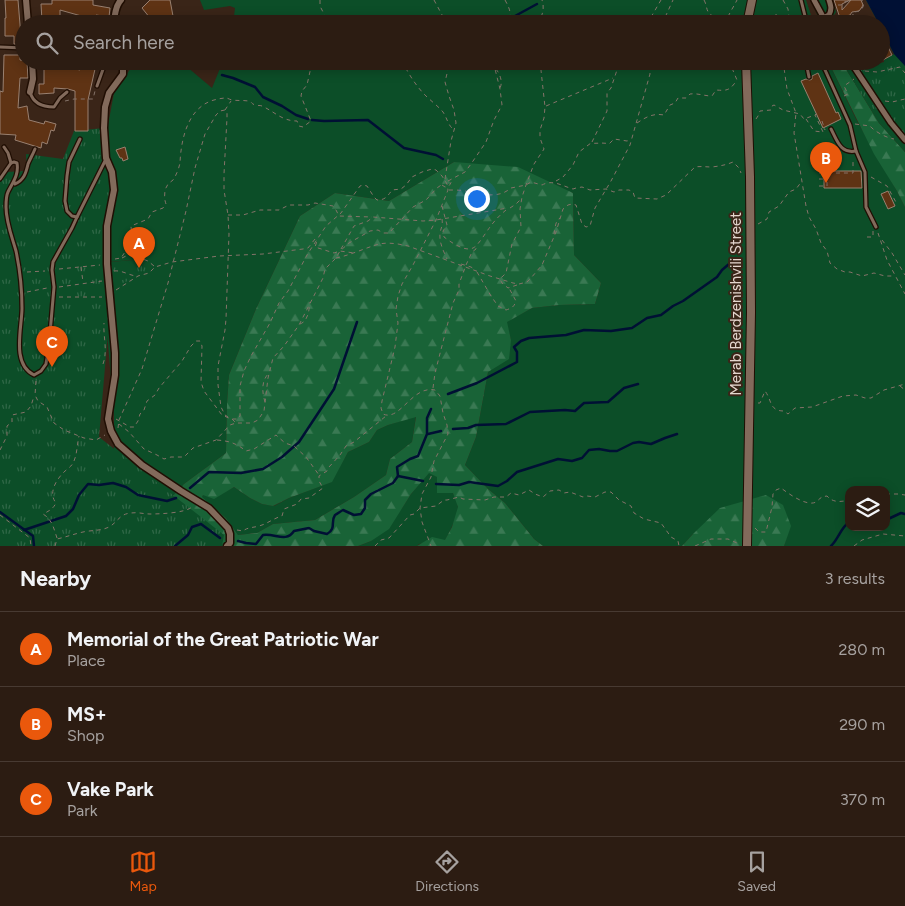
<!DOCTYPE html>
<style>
body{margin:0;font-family:Figtree,sans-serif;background:#382920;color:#f1f3f6}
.controls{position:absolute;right:15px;bottom:15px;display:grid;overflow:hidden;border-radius:10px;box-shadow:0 2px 12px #0003}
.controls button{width:45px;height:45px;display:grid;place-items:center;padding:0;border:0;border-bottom:1px solid #483a32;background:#2c1c12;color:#f1f3f6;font:25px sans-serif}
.you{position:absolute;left:476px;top:198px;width:18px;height:18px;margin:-12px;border:4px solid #fff;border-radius:50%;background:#1a73e8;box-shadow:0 0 0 8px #1a73e833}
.badge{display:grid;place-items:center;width:32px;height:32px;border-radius:50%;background:#ea580c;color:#fff;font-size:16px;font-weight:700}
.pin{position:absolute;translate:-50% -41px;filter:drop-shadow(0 1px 2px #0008)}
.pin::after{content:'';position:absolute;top:26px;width:18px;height:15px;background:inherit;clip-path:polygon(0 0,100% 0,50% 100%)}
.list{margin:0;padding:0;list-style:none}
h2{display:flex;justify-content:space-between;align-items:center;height:65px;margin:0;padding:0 20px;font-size:21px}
h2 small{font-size:16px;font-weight:400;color:#a6a19f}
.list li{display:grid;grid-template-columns:32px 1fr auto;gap:15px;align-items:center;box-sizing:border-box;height:75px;padding:0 20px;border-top:1px solid #483a32}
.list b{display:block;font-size:19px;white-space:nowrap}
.list p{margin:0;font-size:16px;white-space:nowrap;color:#a6a19f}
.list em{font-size:16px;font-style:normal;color:#a6a19f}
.icon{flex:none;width:28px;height:28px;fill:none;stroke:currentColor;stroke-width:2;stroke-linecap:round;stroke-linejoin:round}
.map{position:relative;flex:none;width:905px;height:546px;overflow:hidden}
.search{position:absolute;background:#2c1c12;box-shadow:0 2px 12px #0003;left:15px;right:15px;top:15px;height:55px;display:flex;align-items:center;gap:12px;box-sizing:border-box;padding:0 18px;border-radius:28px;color:#a6a19f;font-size:19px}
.sheet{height:290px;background:#2c1c12}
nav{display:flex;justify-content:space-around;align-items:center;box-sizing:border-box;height:70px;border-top:1px solid #483a32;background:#2c1c12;font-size:14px;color:#a6a19f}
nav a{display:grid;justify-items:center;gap:2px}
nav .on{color:#ea580c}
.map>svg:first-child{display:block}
</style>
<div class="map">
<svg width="905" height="546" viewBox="0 0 905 546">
<defs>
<pattern id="forest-firs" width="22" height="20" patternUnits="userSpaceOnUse" patternTransform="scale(1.25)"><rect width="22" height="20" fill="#196337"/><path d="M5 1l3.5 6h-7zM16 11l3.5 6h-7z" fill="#3a7953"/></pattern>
<pattern id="park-tufts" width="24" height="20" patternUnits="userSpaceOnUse" patternTransform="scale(1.25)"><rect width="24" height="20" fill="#0c4e28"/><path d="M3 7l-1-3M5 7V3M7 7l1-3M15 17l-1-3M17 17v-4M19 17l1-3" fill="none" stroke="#2f6746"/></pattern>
</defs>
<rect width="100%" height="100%" fill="#3a2518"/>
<g fill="#0c4e28" fill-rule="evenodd">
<polygon points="200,0 806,0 814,24 233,24 235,8 230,6 204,10"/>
<path d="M151,61H180L212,88L223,61H828L856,119L897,191L905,207V546H784L790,525L693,534L682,546H543L534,539L505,503L488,489L465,465L476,437L488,372L511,340L506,322L532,308L559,305L595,304L601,283L574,255L573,193L454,162L389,201L335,193L300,216L256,309L229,375L227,404L226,453L184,484L171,498L114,452V416L104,296L144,259L109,262L106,158L109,156L108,125L114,93L133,65L144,68ZM849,490H886V527H849Z"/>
<polygon points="416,416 412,442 390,459 386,475 354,497 315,520 273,524 257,533 238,535 226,518 201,498 203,495 224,492 234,487 250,498 262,504 274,506 289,498 331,482 348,452 369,442 377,430 388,425"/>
<path d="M429,472C441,478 458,493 458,508C458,515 449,533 445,541L419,544L417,546H358L371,541L402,508L411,494Z"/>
</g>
<g fill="url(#forest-firs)" fill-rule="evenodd">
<polygon points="828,61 841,61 879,123 905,152 905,207 897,191 874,154"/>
<path d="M454,162L518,167L573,193L574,255L601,283L595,304L559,305L532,308L507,322L511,340L509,359L488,372L476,437L465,465L488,489L505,503L534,539L543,546H417L432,537L445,540L452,527L458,507L453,493H437V477L429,473L411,494L389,529L371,541L358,546H200L171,498L184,484L226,453L227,404L229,375L256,309L300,216L335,193L389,201ZM416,417L412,442L390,459L386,475L354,497L315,520L273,524L257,533L238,535L226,518L202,497L203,495L214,499L234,487L250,498L262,504L273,506L289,498L332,482L348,452L369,442L377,430L388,425Z"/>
<polygon points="766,495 783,505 791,526 784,546 682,546 693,534 720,508"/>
</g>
<g fill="url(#park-tufts)">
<polygon points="811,0 832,0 836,12 831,20 833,24 821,24"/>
<polygon points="866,0 905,0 905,152 879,123 841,61 871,61 873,65 884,62 884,60 894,54 881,28 881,24 879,24"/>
<polygon points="104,128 106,158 114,170 108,223 110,262 145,259 146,274 120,284 111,297 99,437 224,535 222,546 0,546 0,179 6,172 27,171 26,154 63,159 74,131"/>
</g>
<polygon fill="#001034" points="866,0 905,0 905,66 894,54 881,28 881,24 879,24"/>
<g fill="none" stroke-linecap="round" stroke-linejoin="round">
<g stroke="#001034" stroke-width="2.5">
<polyline points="515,16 537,4"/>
<polyline points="504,24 505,23"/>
<polyline points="222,75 233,78 255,87 263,97 282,106 296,115 308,119"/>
<polyline points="312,120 324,121 368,120 404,148 436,155 443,159"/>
<polyline points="448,394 477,383 517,362 517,352 514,347 521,341 529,338 566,335 584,330 611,331 632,328 647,318 661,315 673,306 683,301 717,277 722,270 736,258"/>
<polyline points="453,429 468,428 476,425 506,424 530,412 565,410 575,411 584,403 608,402 624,388 638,384"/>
<polyline points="428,434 441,431"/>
<polyline points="398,476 423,481"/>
<polyline points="436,484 459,485 469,482 498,486 507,481 517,472 558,459 572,461 582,458 589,450 599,449 610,451 617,451 633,443 639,442 651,444 665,438 677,434"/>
<polyline points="190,488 209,472 241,473 263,469 282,457 299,442 334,389 357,322"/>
<polyline points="0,512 33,536 34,546"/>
<polyline points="886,520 901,513 905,514"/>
<polyline points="24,530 66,516 73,509 79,495 88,484 99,485 113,483 126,487 138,495 167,501 176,498"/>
<path d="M238,541L246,543L256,544L263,535C275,533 286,543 294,531L309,528L314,531L327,534C337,528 330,522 335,515C337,514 341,511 343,510L354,515L361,514L365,508V500L371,494L393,483L398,476L397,467L410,459L418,456L427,434V418L431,409"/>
<polyline points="175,546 188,535 192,527 201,524 220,538"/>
<path d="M831,546C839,538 840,529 849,522"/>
</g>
</g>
<g fill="#5f3314" stroke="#998070">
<polygon points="5,0 18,0 21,37 24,37 24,45 14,44 14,36 5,36 5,18 6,18"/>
<polygon points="52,0 93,0 93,5 110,8 109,17 96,15 93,24 83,24 85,17 60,10 60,20 59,20 59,24 44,24 44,21 42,21 41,4 52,4"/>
<polygon points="150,0 170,0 173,16 163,18 154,23 142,8"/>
<polygon points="834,0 850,0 842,4 842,10 851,0 861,0 863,5 862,7 859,11 852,12 850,15 843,17 843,18 835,19 839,15"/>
<polygon points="881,33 892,55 881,61"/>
<polygon points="4,55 20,55 20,60 27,61 28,78 20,78 18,108 27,106 29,120 44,124 45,121 56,124 54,131 51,130 47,144 42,142 41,148 15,140 16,135 0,134 0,91 3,92"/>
<polygon points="44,61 63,61 63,66 80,70 81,66 95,69 88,100 88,131 75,131 75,91 68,89 54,88 54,93 39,94 39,84 44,84"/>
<polygon points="818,73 836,113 838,112 841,119 823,128 801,81 806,79 810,80 812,79 812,76"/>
<polygon points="125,147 128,159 123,161 122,158 120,158 116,150"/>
<polygon points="824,171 861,171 862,188 824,188"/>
<polygon points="888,191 895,206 888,209 881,194"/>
</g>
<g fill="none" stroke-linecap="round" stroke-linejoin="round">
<defs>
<g id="service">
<polyline points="801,0 807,24"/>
<polyline points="0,47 24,48"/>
<polyline points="808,61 807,67 809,77"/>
<polyline points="821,61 850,125 856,151 865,172 866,207 876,227"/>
<polyline points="97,86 106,61"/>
<path d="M30,92C33,103 43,107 54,107L60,98L67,92"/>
<path d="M831,129C837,140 840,154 856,151"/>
<path d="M11,163L14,162L17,163C19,175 13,182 8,192C6,196 6,202 6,207C6,222 12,237 16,251C20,270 22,289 22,308C22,328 11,364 34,375L41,371L46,364L49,345L54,287L52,270L53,262L72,228L77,217L106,159"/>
<polyline points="0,179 11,163 8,153 4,147"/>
<path d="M14,182L15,184C24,180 26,173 28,164C30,159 33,154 35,149"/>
<polyline points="77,217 72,216 67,211 65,201 67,176 69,162 80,139"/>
</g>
<g id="pedestrian">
<polyline points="814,0 827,24"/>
<path d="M823,18L829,15C832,9 831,6 829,0"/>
<polyline points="850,61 891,123 905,140"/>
</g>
<g id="minor">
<polyline points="26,0 28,24"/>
<path d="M114,24C114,17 116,5 121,0"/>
<polyline points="123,61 123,74 109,93 105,107 104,128 106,158 112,172 114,190 107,226 107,264 115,353 115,375 108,419 111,431 118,444 142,465 181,491 209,508 228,528 230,534 230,543 227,546"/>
<polyline points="30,92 33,79 32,61"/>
</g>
<g id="tertiary">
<polyline points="747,24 752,0"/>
<polyline points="746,61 750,177 751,312 747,546"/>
</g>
</defs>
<use href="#service" stroke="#200e03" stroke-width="5.5"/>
<use href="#pedestrian" stroke="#200e03" stroke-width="8"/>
<use href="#minor" stroke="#200e03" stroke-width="9"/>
<use href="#tertiary" stroke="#200e03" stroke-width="10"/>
<g stroke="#857369" stroke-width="1" stroke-dasharray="4 4" stroke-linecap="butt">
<polyline points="320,0 320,6 329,24"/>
<polyline points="434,0 447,24"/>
<path d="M505,0C510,9 512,14 508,24"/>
<path d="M704,0C708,7 705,12 713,16L715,24"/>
<polyline points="783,0 788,9 790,24"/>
<polyline points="838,5 841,5 843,2 849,1 850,0"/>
<polyline points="776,14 777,24"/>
<path d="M837,16L840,20L853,15V12C861,12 866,7 862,0"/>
<path d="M538,24C542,16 545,9 542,0"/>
<polyline points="647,24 661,0"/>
<polyline points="662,24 673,0"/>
<path d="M725,24C728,15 733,8 737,0"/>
<path d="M402,61C408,73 416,86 425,95C431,101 438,106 443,112C447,118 448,125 453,129"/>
<polyline points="729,61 737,80 739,81"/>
<polyline points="783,61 787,89 796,113 794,133 806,206 809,217 816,229 821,243 827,251 830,263 837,269 845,272 850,272 862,276 874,273 885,276 895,276"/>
<path d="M496,69C500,74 503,82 500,88"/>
<polyline points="865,71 877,72 900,67 905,73"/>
<polyline points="844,96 848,94 844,86 854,79"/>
<polyline points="65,101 74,99 93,99 95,91"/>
<polyline points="885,101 892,102 905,99"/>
<polyline points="546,106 613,78"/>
<polyline points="225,110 231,101"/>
<polyline points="816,114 815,115 823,132 825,131"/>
<polyline points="756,119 758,116 760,111 771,110 772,106 774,105 783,110 800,114 804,119 815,115"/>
<polyline points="806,119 814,131 822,132"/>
<polyline points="822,121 825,130"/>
<path d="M637,123C646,117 653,113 664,115L670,105L675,103L678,98H686L690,94C698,93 704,96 712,96L716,90C728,91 730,90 737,80"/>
<path d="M855,124L870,126C875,132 887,138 894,139"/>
<polyline points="592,142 607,111 607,93 611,88 620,61"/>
<polyline points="819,173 826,173"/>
<polyline points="871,177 887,186 897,204"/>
<polyline points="445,179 451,141 456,123 454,110 449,96 445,82 450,61"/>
<polyline points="819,179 828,179 827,173 853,173 853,160"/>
<polyline points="448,181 465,172 471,164 486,142 494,120 502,105 500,89 493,61"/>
<path d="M556,181L563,177L573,165L579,152L591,143C598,144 603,142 609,144L614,139L627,141L631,140"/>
<path d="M442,185L445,187C450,187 451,183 452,179"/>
<polyline points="819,186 827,186 827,180"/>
<path d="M449,190C454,190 460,190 465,191C481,193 497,200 511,188L526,185L531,182L542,185C553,179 562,186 573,189L576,188L582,187L590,190L606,189L614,192L619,190H629L633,192L635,198L657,199L666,195L695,167C701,166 706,167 712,167C720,166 726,165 733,162L739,168L741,173"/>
<path d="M442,206L447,225L443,231L444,237C451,242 464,252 473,248C478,246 486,232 490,227C495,220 500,215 506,210"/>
<polyline points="510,208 516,204 522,198"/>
<polyline points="228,215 243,215 260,210 279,210 289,205 308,205 315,203 333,206 336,210 339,216 372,217"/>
<path d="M442,219C443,225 441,228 440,233C439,242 443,250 447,259"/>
<polyline points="758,224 767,219 769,212 779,206 789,192 796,189 802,181"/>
<polyline points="878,233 887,260 905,294"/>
<path d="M554,234C555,229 555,221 560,218"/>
<polyline points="867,237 873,237 873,231"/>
<polyline points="882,240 892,253 905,275"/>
<polyline points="341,249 354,226 368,221 373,217 423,221 436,220 508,208"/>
<polyline points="122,258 130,254 148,261 154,266"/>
<path d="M336,258C351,255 365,248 379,244C389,242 399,244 408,246L490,276L513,283L519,284L527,282L531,278L542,265L556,232L563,209L568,205L572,204L576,205L582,224L586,227L590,226L595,208L611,181L630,145L650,74L649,61"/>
<path d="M115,259L121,258L125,252L134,247C135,240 131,233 131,226L148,219L152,212L163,208L166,204C164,199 164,190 167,186C168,183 171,182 173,180C176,176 179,168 180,163C181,139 188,107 214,100C218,99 222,98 226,98C228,98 230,100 233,100C238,101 243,100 248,101C253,102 250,103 255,105C257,106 260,105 262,106C275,112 282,121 297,121L299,126L303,127L311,121L301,96L302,91L307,85L311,67L316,61"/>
<polyline points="461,264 471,267 474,269"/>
<polyline points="81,267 83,282"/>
<polyline points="59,269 100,265"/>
<path d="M114,271C122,270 128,275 136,276"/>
<polyline points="27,272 45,271"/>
<path d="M477,272L491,296L498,306L506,310C512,308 514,307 516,301L509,288"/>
<polyline points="517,285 508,288 502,283 500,279 506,273 512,244 521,227 520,209 522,197 526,185 534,164 544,149 540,138 540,130 544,118 545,107 540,61"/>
<polyline points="59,287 102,281"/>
<polyline points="116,290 138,276 149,273 155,267 172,262 219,256 263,254 303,249 308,248 315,239 317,241 315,247 334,253 340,251 354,253"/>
<polyline points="27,292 47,288"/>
<polyline points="59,297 102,297"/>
<path d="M300,324C308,321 309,311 310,302"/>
<path d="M103,364C108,350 103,337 104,323"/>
<polyline points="36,381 35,395 38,401 47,407 54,423 64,430 84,438 96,440 105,435"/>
<polyline points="900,386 905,390"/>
<polyline points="433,388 435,373 453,303 459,290 459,284 466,265 472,252 476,249 476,245"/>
<path d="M265,402C262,392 261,381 269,373"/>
<path d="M758,403H760L765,391C772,400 769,411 784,411L788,414L795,408L812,407L843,396L856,395L865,398H871L884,390L905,384"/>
<path d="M116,419L130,427H134L138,421L140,414L144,410L147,401L155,395L159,388L182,361L191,346L196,341H200L202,346L201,382L204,391L222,415L231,419H238L240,416V386L244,371L251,356L270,323L279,303L288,291L307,255L316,241L326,226L341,213L360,186L363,185L367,186L374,197L377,200C385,200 387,197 392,190L401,189L406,185L412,177L422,172L432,169L436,170L442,176L447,184L448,190L436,220L413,265L402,284L398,296L396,309L398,323L395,347L382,401L381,408L383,414C400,422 412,385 435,390L440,396L443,413L447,425L448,434L434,461L431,477L422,494L420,508L422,522L431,546"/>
<polyline points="232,419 236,423"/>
<polyline points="119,424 129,432 144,449 157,455 164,459 171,457 184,457 193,448 216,440 230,425 236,423 252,423 258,420 264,411 268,378 273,358 284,346 299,325 323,278 325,269 336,258 340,251 349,243 370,231 378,230 383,233 389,233 413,207 426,200 437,188 444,183"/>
<polyline points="118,428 119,420 142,369 168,283 186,211 195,168 205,134 216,115 220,111 225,110 227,113 227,118 224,174 224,190 228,215 229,234 226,319 225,330 218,366 218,385 221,407 225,415 228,417"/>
<path d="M217,440C229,441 236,443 246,451L254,449L276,435L285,443L294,446L306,457L319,475"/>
<polyline points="0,450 7,436 7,426 12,422 12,415 26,412 31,406 34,396"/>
<polyline points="886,494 898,494 905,495"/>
<polyline points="0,515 30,538 31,546"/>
<path d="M755,528L759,532H766L772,507L773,494L776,490L781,488C789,494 807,507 816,502C821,498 820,497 827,496C833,503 841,502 849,500"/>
<path d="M237,530L243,531C248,527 252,528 259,526C267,524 274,518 282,516L284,509L297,504L301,499L309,498L323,488L319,481V476L327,471L329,467L340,455L346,446L354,442L386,416"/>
<path d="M57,538C54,529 52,519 43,514C49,511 53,509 56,503C48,493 56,480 64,472C67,469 71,467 73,463C77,456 77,445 79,436"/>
<path d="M55,546L57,539C66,537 74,534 83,532C92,530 101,531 109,527C118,522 119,514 131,513C138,512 144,514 150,514C160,514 185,513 192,507"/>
<polyline points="375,546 381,540 389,538 410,515 414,514 420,508 436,506 444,500 447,500 459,497 463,499 485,500 494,497 506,497 511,493 519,495 529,490 535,494 543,497 550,491 559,490 564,493 570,492 583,497 587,496 595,497 605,492 611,492 619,500 631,506 634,513 644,519 661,523 671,537 678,541 679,546"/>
<polyline points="695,546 711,539 728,539 737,543 738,545"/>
<polyline points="854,546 862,540 883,534 905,536"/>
</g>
<use href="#service" stroke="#826a5b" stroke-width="3"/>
<use href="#pedestrian" stroke="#826a5b" stroke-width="5"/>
<use href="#minor" stroke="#826a5b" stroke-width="6"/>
<use href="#tertiary" stroke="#826a5b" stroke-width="8"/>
</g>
<g text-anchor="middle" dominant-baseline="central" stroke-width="4" stroke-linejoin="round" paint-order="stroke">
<g font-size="15" fill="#e4d6ce" stroke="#3a2518">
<text transform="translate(736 304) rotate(-90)">Merab Berdzenishvili Street</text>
</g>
</g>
</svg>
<div class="controls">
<button><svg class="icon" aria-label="layers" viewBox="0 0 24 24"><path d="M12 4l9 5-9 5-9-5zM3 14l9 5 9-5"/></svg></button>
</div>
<div class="you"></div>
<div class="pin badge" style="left:139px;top:268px">A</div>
<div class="pin badge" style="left:826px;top:183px">B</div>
<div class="pin badge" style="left:52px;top:367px">C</div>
<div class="search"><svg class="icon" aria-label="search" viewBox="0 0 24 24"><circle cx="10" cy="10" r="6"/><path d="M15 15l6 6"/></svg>Search here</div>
</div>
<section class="sheet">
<h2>Nearby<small>3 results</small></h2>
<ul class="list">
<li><span class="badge">A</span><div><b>Memorial of the Great Patriotic War</b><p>Place</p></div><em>280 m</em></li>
<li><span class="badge">B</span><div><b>MS+</b><p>Shop</p></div><em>290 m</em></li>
<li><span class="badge">C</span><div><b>Vake Park</b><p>Park</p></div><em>370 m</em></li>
</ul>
</section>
<nav>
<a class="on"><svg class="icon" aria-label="map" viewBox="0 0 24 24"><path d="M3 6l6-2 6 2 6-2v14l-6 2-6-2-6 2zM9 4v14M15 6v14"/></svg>Map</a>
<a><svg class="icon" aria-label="directions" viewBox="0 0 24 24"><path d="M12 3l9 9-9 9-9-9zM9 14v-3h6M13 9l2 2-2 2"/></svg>Directions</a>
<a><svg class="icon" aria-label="saved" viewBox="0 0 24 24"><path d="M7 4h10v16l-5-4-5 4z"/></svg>Saved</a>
</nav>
